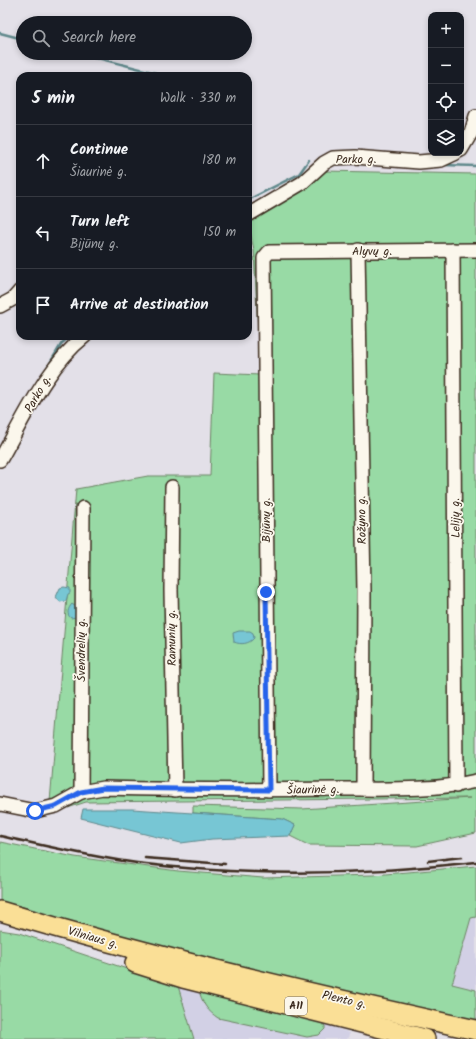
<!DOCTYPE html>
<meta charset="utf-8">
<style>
body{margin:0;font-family:Kalam,sans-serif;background:#242831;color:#f1f3f6}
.controls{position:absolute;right:12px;top:12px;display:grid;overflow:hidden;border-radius:8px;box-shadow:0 2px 6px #0003}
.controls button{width:36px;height:36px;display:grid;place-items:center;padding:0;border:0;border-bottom:1px solid #363941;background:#171b24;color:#f1f3f6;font:20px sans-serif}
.stop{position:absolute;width:12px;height:12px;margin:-9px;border:3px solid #2563eb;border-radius:50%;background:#fff}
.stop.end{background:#2563eb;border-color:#fff;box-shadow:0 1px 4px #0008}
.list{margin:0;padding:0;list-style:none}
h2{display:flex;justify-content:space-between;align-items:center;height:52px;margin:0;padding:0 16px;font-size:17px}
h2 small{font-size:13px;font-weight:400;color:#9ea1a6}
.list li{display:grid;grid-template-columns:26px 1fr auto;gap:12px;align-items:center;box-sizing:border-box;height:72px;padding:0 16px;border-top:1px solid #363941}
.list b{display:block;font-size:15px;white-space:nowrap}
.list p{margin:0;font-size:13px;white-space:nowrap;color:#9ea1a6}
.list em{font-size:13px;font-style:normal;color:#9ea1a6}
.icon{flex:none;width:22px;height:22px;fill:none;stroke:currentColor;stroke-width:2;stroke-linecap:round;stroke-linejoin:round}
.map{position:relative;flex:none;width:476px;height:1039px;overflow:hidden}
.search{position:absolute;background:#171b24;box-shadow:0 2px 6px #0003;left:16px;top:16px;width:236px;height:44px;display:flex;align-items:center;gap:10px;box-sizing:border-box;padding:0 14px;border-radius:22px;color:#9ea1a6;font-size:15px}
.panel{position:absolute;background:#171b24;box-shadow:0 2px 6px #0003;left:16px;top:72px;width:236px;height:268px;border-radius:12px}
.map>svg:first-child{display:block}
</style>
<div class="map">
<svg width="476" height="1039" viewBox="0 0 476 1039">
<rect width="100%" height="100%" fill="#e3e0e8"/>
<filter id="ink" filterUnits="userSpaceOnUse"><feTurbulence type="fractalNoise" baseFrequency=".025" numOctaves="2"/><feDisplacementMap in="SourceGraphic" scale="8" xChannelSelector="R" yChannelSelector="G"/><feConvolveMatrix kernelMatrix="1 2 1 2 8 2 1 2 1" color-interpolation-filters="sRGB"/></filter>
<g filter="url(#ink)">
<g fill="#d2d0e5">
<polygon points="476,917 476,990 452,984 471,918"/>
<polygon points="178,986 321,1023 350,1033 347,1039 194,1039"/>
</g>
<g fill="#98daa5" stroke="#6a8262">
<polygon points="323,171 476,174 476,833 417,846 308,845 290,836 295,825 282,819 193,813 193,806 302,809 470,798 86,802 49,814 76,489 148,476 210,476 214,373 260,375 254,251 248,220"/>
<polygon points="0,842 75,857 178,871 263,878 374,875 476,866 476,917 471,918 452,984 476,990 476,1021 265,978 65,925 35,910 0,901"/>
<polygon points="0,930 19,933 178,986 194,1039 0,1039"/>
<path d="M203,992L321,1023L325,1026V1029L319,1035L307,1037L218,1018C208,1011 204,1006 200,994Z"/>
</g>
<g fill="#77c6d4" stroke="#5f888b">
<polygon points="64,587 70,588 70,593 68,594 66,601 60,602 56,597 60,588"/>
<path d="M72,604L76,607V617L71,618C66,615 68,608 72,604Z"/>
<path d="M239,631H250L253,633L254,638C249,644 241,645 234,642L233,633Z"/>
<polygon points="83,809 132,809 282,819 295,825 290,836 212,839 181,843 81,818"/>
</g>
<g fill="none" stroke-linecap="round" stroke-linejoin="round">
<g stroke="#5f888b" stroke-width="2.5">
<polyline points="0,33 23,39"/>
<polyline points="78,53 156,73 156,76"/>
<polyline points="443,165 476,166"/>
<polyline points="248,200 299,174 309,160"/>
<polyline points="47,368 62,343 70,336"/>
</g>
<defs>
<g id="minor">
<polyline points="461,150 471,133 476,116"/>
<polyline points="248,215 302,183 324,163 333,158 355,157 419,162 441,160 456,153"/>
<polyline points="358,250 364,591 363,789"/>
<polyline points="453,250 456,786"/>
<polyline points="0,306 13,299 20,291"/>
<path d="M0,460C24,418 47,366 85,336"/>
<polyline points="172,487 171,590 175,790"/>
<polyline points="269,790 264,258 269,252 476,250"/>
<polyline points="81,792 83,508"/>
<path d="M0,804L35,811L56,806L81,792L103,788C183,790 263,790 343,789C386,789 433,791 476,781"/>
</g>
<g id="highway">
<path d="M0,911C157,958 316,995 476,1030"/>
<polyline points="135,963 183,978 425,1039"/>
</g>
</defs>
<use href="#minor" stroke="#3b2a1e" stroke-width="16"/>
<use href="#highway" stroke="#3b2a1e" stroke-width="22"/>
<use href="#minor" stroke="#fbf7ec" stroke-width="13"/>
<use href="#highway" stroke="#fadf96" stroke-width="19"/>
<g stroke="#3b2a1e" stroke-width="2.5">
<path d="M0,836C46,846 91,857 137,863C249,877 364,875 476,862"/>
<polyline points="145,858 225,864"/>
<polyline points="428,861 462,857"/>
</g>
</g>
</g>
<g fill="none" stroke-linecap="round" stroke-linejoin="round" filter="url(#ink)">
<polyline stroke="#2563eb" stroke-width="5" points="35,811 56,806 81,792 103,788 269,790 266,592"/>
</g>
<g text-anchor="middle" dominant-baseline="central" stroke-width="3.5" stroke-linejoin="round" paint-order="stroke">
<rect fill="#fbf7ec" stroke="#75685c" stroke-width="1" x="285" y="997" width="22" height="18" rx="3"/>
<g font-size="11" font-weight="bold" fill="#3b2a1e">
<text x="296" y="1006">A11</text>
</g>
<g font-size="12" fill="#3b2a1e" stroke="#fbf7ec">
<text x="356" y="159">Parko g.</text>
<text x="372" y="251">Alyvų g.</text>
<text transform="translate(38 394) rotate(-60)">Parko g.</text>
<text transform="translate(456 518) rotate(-91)">Lelijų g.</text>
<text transform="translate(266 520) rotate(-90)">Bijūnų g.</text>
<text transform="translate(362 520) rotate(-91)">Rožyno g.</text>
<text transform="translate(172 638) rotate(-91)">Ramunių g.</text>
<text transform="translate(81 650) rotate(-90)">Švendrelių g.</text>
<text transform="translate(313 790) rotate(-1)">Šiaurinė g.</text>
<text transform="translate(93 938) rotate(16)">Vilniaus g.</text>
<text transform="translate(344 1000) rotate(13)">Plento g.</text>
</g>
</g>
</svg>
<div class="controls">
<button>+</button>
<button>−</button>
<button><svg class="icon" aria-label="locate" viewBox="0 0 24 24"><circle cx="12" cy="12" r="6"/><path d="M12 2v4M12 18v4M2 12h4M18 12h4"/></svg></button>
<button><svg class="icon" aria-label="layers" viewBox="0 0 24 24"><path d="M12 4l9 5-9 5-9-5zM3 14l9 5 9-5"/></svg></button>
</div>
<div class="stop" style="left:35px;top:811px"></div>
<div class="stop end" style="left:266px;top:592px"></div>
<div class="search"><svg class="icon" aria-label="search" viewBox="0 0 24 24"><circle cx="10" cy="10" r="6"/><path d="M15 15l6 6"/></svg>Search here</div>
<section class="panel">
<h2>5 min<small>Walk · 330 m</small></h2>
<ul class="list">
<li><svg class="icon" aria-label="ahead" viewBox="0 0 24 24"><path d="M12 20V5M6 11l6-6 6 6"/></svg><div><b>Continue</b><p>Šiaurinė g.</p></div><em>180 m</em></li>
<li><svg class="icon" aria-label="left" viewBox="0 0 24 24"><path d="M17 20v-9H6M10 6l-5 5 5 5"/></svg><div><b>Turn left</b><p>Bijūnų g.</p></div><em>150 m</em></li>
<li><svg class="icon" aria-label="arrive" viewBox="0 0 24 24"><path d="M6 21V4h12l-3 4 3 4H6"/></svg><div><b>Arrive at destination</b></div></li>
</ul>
</section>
</div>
